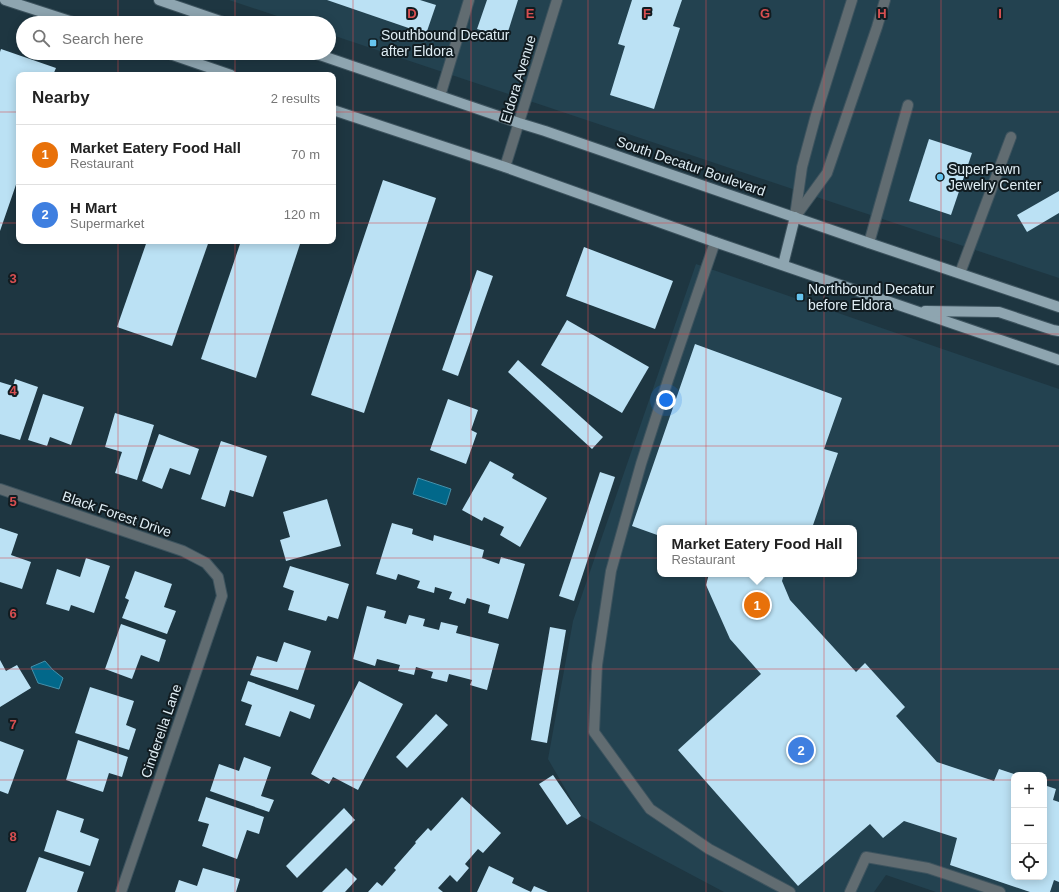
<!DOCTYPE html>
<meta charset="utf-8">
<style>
body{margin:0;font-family:Arial,sans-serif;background:#f2f2f2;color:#222}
.controls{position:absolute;right:12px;bottom:12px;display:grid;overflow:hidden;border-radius:8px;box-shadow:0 2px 10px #0003}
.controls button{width:36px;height:36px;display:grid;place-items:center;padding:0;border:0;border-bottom:1px solid #e0e0e0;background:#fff;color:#222;font:20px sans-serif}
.you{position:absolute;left:666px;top:400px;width:14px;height:14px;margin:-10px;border:3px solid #fff;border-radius:50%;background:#1a73e8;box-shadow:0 0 0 6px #1a73e833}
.badge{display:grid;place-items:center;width:26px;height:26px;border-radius:50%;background:#416b7e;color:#fff;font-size:13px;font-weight:700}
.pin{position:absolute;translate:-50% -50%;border:2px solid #fff;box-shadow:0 1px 4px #0006}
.popup{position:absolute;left:657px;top:525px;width:200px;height:52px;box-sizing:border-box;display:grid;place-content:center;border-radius:8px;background:#fff;filter:drop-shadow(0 1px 3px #0005);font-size:13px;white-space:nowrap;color:#767676}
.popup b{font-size:15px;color:#222}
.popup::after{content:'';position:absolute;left:50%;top:100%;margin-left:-8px;border:8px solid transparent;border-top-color:#fff}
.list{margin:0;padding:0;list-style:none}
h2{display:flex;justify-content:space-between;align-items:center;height:52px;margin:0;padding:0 16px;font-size:17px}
h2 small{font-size:13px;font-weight:400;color:#767676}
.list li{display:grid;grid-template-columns:26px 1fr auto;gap:12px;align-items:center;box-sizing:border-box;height:60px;padding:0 16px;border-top:1px solid #e0e0e0}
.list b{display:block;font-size:15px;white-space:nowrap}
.list p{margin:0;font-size:13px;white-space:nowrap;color:#767676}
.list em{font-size:13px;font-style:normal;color:#767676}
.icon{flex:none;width:22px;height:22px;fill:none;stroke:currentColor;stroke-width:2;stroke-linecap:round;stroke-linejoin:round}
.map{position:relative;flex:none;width:1059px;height:892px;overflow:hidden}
.search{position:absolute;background:#fff;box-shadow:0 2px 10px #0003;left:16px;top:16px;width:320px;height:44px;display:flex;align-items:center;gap:10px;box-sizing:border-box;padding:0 14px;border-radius:22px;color:#767676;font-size:15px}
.panel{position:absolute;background:#fff;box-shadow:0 2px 10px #0003;left:16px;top:72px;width:320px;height:172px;border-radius:8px}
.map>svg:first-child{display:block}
</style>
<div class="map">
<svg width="1059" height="892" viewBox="0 0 1059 892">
<rect width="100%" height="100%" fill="#1e3641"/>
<g fill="#234250" fill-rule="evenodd">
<polygon points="229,0 1059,0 1059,278 329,34 329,23 298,23"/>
<path d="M696,264L1059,389V892H936L886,875L874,892H724L581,816L548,759L573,621ZM660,528H854V574H660ZM1014,775H1044V877H1014Z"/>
</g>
<g fill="#02688a" stroke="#4490aa">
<polygon points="418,478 451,489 446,505 413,494"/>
<polygon points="45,661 53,670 63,678 59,689 38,683 31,667"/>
</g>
<g fill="#bbe1f4">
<polygon points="327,0 420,0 436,5 426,34"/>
<polygon points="487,0 518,0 506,38 477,29"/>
<polygon points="632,0 682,0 673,26 680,28 654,109 610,95 625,46 618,44"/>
<polygon points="1,49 56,68 53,75 19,75 19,176 0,231 0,52"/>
<polygon points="929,139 972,153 951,215 909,201"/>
<polygon points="383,180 436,198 364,413 311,395"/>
<polygon points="1059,191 1059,213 1027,232 1017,215"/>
<polygon points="147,241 209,241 172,346 117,327"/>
<polygon points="241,241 301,241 256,378 201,359"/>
<polygon points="584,247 673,281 655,329 566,296"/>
<polygon points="477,270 493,276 458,376 442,370"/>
<polygon points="567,320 649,367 622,413 541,365"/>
<polygon points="695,344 842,398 824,449 838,453 812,528 660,528 660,536 632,526"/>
<polygon points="518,360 603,437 592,449 508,372"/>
<polygon points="15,379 38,387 20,440 0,434 0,382 13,386"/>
<polygon points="43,394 84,407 71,445 50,437 47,446 28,440"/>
<polygon points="448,399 478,410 471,430 477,433 466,464 430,450"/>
<polygon points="115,413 154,425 137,480 115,473 122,452 105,447"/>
<polygon points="159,434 199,449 190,475 170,468 162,489 142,481"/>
<polygon points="221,441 267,456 253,497 230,490 225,507 201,499"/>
<polygon points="490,461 514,474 512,478 547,498 520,547 500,535 504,527 484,517 482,521 462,510"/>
<polygon points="600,472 615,477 574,601 559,596"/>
<polygon points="327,499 341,546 286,561 280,540 290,537 283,512"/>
<polygon points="392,523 413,529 412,534 433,541 434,535 484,550 482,558 499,564 501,557 525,564 508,619 488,613 490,605 467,598 465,604 449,599 452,592 435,587 434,593 417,588 420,581 398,574 396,580 376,574"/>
<polygon points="0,528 18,534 11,555 31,562 22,589 0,582"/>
<polygon points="86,558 110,566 94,613 71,605 69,611 46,604 57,569 80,577"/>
<polygon points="290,566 349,584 338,619 328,616 326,621 288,610 294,591 283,587"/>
<polygon points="135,571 172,584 164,607 176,611 167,634 122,618 129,600 125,598"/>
<polygon points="709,574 784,574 782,581 790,600 856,672 865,663 905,707 896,716 937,762 994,781 999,769 1014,774 1014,877 1044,877 1044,785 1056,789 1053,800 1059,802 1059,882 1054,880 1050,892 1030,892 950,865 957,838 904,821 883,838 870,824 798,886 678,750 761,674 730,639 706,585"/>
<polygon points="367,606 386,611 384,618 406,624 409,615 425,619 423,626 439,630 441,622 458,626 456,633 499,644 487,690 470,685 472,680 449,674 447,682 431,678 433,672 416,667 414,675 398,671 400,665 377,659 375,666 353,659"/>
<polygon points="121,624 166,640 159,662 141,655 132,679 105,669"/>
<polygon points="550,627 566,630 547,743 531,740"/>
<polygon points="284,642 311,651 298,690 250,675 257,656 277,662"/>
<polygon points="0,660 6,671 17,665 31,688 0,707"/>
<polygon points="248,681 315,705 310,719 290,711 280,737 245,725 252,705 241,701"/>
<polygon points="359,681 403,704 358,790 333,777 329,784 311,774"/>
<polygon points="90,687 134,701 126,725 136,729 129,750 75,733"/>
<polygon points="436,714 448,725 407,768 396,757"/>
<polygon points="78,740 128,757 122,777 109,773 103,792 66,780"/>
<polygon points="0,741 24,750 8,794 0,791"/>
<polygon points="244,757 271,767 261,796 274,800 269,812 210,791 219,764 239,771"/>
<polygon points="553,775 581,816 567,825 539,784"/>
<polygon points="206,797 264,817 259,834 247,830 237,859 202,846 209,824 198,821"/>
<polygon points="462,797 501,833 483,853 478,849 465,864 469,868 457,882 450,875 438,888 443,892 368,892 377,882 382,886 396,870 394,868 416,843 415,842 428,828 431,831"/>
<polygon points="344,808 355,820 297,878 286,866"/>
<polygon points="57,810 84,819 80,832 99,839 90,866 44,851"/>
<polygon points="39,857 84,872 77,892 26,892"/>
<polygon points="489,866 514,878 512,883 531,892 534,886 548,892 477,892"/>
<polygon points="203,868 240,879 236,892 175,892 179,880 197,886"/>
<polygon points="346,868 357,879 345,892 322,892"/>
</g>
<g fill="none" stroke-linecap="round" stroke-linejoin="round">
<defs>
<g id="lane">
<polyline points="440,96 469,0"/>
<polyline points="795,216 802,167 816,115 852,0"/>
<polyline points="795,217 827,173 877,27 885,0"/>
<polyline points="715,242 668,380 641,464 611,571 597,665 594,732 650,809 709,849 790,892"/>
<polyline points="869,243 908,105"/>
<polyline points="960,273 1011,137"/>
<polyline points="850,892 866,857 928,868 1000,892"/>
</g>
<g id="street">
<polyline points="505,167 557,0"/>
<polyline points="0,489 183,551 206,563 218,577 222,596 121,892"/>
</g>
<g id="primary">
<polyline points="5,0 76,23"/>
<polyline points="159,0 226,23"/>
<polyline points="167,53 231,75"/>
<polyline points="314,53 519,123 545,131 869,243 1059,307"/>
<polyline points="333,110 505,167 715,242 1059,360"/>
<polyline points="783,265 795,217"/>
<polyline points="925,311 999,312 1053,330 1059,331"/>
</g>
</defs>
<use href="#lane" stroke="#3d535e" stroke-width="12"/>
<use href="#street" stroke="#3d535e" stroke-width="12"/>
<use href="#primary" stroke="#3d535e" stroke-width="12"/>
<use href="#lane" stroke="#616c71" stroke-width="10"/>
<use href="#street" stroke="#616c71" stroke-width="10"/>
<use href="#primary" stroke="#8ea5b0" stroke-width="10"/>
</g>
<path fill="none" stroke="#d84f51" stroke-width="1" stroke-opacity="0.55" d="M118,0V23M235,0V23M353,0V892M471,0V892M588,0V892M706,0V892M824,0V892M941,0V892M118,53V75M235,53V75M0,112H19M333,112H1059M0,223H19M333,223H1059M118,241V892M235,241V892M0,334H1059M0,446H1059M0,558H1059M0,669H1059M0,780H1014M1044,780H1059"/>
<g fill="#66c4ef" stroke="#111c21" stroke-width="1.5">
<rect x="369" y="39" width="8" height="8" rx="2"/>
<circle cx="940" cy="177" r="4"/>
<rect x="796" y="293" width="8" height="8" rx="2"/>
</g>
<g text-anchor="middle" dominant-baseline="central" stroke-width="4" stroke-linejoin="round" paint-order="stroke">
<g font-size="14" fill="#dfedf4" stroke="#111c21" text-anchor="start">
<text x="381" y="35">Southbound Decatur<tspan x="381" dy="16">after Eldora</tspan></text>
<text x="948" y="169">SuperPawn<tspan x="948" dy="16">Jewelry Center</tspan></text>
<text x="808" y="289">Northbound Decatur<tspan x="808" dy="16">before Eldora</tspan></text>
</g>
<g font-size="14" fill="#dfedf4" stroke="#111c21">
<text transform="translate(518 79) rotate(-73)">Eldora Avenue</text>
<text transform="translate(691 166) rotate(19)">South Decatur Boulevard</text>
<text transform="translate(117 514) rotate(19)">Black Forest Drive</text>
<text transform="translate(161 731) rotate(-71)">Cinderella Lane</text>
</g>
</g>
<g font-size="13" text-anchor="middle" font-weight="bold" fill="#d84f51" stroke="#111c21" stroke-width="4" stroke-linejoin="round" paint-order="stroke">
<text x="412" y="18">D</text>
<text x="530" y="18">E</text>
<text x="647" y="18">F</text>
<text x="765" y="18">G</text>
<text x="882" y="18">H</text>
<text x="1000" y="18">I</text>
<text x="13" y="283">3</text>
<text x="13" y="395">4</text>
<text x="13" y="506">5</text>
<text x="13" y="618">6</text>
<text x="13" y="729">7</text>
<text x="13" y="841">8</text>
</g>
</svg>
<div class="controls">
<button>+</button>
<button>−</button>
<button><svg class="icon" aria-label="locate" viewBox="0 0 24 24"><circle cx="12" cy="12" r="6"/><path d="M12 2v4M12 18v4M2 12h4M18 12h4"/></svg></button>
</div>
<div class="you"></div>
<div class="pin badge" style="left:757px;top:605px;background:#e8710a">1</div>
<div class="popup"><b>Market Eatery Food Hall</b>Restaurant</div>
<div class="pin badge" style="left:801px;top:750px;background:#3f7fe0">2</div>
<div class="search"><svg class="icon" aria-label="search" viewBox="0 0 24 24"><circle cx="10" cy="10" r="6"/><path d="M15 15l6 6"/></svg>Search here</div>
<section class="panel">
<h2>Nearby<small>2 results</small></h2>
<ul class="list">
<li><span class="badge" style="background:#e8710a">1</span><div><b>Market Eatery Food Hall</b><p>Restaurant</p></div><em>70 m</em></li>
<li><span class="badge" style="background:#3f7fe0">2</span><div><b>H Mart</b><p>Supermarket</p></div><em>120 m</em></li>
</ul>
</section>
</div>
